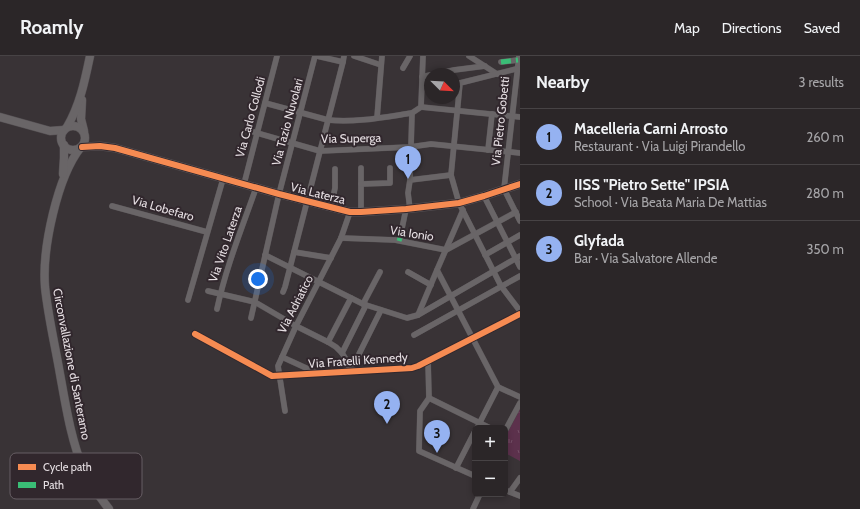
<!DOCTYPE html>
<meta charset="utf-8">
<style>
body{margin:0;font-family:Cabin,sans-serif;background:#373234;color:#f1f3f6}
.controls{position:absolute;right:12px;bottom:12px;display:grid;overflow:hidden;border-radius:6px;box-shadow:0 2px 6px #0003}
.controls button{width:36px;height:36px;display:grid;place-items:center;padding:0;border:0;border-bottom:1px solid #474345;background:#2b2628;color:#f1f3f6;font:20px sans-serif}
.compass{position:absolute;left:424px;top:12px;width:36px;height:36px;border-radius:50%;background:#2b2628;box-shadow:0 2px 6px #0003;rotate:114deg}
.you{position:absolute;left:258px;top:223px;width:14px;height:14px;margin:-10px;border:3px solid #fff;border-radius:50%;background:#1a73e8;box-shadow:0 0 0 6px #1a73e833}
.badge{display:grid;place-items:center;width:26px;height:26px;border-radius:50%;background:#95b2f1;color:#111;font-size:13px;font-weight:700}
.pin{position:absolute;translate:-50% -33px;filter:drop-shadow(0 1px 2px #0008)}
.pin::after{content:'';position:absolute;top:21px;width:14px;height:12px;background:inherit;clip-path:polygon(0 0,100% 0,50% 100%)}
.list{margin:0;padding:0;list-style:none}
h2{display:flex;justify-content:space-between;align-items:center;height:52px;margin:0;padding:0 16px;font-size:17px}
h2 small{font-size:13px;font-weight:400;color:#a6a5a8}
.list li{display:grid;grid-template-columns:26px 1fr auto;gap:12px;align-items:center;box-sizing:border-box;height:56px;padding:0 16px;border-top:1px solid #474345}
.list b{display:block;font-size:15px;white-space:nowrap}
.list p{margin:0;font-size:13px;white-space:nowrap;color:#a6a5a8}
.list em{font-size:13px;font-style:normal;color:#a6a5a8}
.map{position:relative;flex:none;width:520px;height:453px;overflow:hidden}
header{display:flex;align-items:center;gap:24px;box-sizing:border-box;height:56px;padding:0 20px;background:#2b2628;border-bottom:1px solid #474345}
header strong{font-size:19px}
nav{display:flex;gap:22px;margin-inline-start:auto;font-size:14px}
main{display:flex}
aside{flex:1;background:#2b2628}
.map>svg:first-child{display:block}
</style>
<header>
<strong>Roamly</strong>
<nav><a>Map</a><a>Directions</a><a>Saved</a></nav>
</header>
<main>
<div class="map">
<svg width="520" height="453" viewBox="0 0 520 453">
<defs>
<pattern id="grass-tufts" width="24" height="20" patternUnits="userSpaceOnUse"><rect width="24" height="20" fill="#5c314c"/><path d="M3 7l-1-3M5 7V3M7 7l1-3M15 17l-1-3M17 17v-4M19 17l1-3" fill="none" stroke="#734e66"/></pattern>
</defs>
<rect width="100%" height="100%" fill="#393336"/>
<polygon fill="url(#grass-tufts)" points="520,353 520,405 505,397 505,381"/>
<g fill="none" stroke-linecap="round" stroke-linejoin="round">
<defs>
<g id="street">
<polyline points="317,0 343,6 344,0"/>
<polyline points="354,0 381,9"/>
<polyline points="469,0 497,18"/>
<polyline points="519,0 504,133 520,165"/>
<polyline points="501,6 518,4"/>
<polyline points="403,12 410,0"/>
<polyline points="520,12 460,27 451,119 459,147 501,230 520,255"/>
<polyline points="436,18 454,14 485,10"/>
<polyline points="422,21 430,19"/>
<path d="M265,47L328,64C355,67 385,61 412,57"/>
<polyline points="421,51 520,61"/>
<polyline points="377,62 382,0"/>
<polyline points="247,74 320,95 410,91 431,88 520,97"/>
<polyline points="488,94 492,58"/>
<polyline points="361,112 361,156"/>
<polyline points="410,124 451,119"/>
<polyline points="244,128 277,0"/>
<polyline points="361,128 390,127 390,112"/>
<polyline points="484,140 520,211"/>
<polyline points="112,150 207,176"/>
<polyline points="331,151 335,132 335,113"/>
<polyline points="410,153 408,137 410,124 412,57 421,51 423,0"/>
<polyline points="463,154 437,214 498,331 520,341"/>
<polyline points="341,182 395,184 446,194 516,156"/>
<polyline points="400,182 406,153"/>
<polyline points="294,196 331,202"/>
<polyline points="265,199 363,248 407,262 418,259 520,200"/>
<polyline points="485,199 520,179"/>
<polyline points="408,216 431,229"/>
<polyline points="208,235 255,246 296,270 328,286 336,291 342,297 347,305 350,316"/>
<polyline points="283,236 285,231 343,6"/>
<polyline points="188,244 223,123"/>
<polyline points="363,248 380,216"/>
<path d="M217,253C226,211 242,172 256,132"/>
<polyline points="418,259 437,214"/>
<polyline points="251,262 279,138 315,0"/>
<polyline points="195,278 272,320 412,312 418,310 520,258"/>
<polyline points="414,279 520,220"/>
<polyline points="328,286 351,242"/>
<polyline points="342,297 366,249"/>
<polyline points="282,301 317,317"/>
<polyline points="428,304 429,342 420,355 419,395 475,420"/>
<polyline points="350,316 381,254"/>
<polyline points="429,342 490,372"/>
<polyline points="285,355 278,310 296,270 341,182 350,156"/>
<polyline points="477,372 498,331"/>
<polyline points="505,375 520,347"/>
<polyline points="456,412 475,375"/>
<polyline points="505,434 520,440"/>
<polyline points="510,436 520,422"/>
<polyline points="473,453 480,438"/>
</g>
<g id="secondary">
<polyline points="82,44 81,63 84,75"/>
<polyline points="0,61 50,75 64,74"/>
<circle cx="73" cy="82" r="12"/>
<path d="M67,71C80,49 85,24 90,0"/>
<path d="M81,91C57,121 42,193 45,231C48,260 55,289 60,318C66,351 71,384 84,415C90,429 100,441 109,453"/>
<polyline points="82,91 100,90 115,92 279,138 350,156 361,156 406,153 459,147 484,140 520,128"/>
<polyline points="63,118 64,102 64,89"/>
</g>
</defs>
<use href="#street" stroke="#544f52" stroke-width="6"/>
<use href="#secondary" stroke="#544f52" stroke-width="9"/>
<use href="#street" stroke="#696567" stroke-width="5.5"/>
<use href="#secondary" stroke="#696567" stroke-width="8"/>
<g stroke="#3abd76" stroke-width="5" stroke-dasharray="10 5" stroke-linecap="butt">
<polyline points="501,6 518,4"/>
<polyline points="399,185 400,182"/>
</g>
<defs>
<g id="cycleway">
<polyline points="82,91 100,90 115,92 279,138 350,156 361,156 406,153 459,147 484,140 520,128"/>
<polyline points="195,278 272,320 412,312 418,310 520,258"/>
</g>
</defs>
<use href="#cycleway" stroke="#31272d" stroke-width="8"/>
<use href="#cycleway" stroke="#f68b52" stroke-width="6"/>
</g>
<g text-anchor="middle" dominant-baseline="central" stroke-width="4" stroke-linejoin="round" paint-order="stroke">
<g font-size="12" fill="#e6dfe3" stroke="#31272d">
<text transform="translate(250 61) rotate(-75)">Via Carlo Collodi</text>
<text transform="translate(500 65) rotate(-84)">Via Pietro Gobetti</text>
<text transform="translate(287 66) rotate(-75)">Via Tazio Nuvolari</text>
<text transform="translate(351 82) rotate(-1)">Via Superga</text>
<text transform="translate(318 137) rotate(14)">Via Laterza</text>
<text transform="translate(163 152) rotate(16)">Via Lobefaro</text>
<text transform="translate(412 177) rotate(9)">Via Ionio</text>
<text transform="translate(225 188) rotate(-71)">Via Vito Laterza</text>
<text transform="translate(295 248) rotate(-63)">Via Adriatico</text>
<text transform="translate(358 304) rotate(-4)">Via Fratelli Kennedy</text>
<text transform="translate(72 308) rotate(79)">Circonvallazione di Santeramo</text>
</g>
</g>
<rect x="10" y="397" width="132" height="46" rx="6" fill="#31272d" stroke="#675e64" stroke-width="1"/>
<rect x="18" y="408" width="18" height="6" fill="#f68b52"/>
<rect x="18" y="426" width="18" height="6" fill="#3abd76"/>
<g font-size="11" fill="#e6dfe3">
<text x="43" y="415">Cycle path</text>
<text x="43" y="433">Path</text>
</g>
</svg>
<div class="controls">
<button>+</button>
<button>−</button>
</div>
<svg class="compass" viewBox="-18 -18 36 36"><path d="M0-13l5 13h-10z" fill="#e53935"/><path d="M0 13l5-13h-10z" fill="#a6a5a8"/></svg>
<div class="you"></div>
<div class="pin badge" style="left:408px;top:123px">1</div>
<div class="pin badge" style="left:387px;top:368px">2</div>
<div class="pin badge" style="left:437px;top:397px">3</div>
</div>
<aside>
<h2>Nearby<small>3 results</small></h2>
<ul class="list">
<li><span class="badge">1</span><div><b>Macelleria Carni Arrosto</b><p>Restaurant · Via Luigi Pirandello</p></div><em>260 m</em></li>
<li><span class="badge">2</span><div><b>IISS &quot;Pietro Sette&quot; IPSIA</b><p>School · Via Beata Maria De Mattias</p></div><em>280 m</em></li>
<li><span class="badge">3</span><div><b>Glyfada</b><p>Bar · Via Salvatore Allende</p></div><em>350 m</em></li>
</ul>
</aside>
</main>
